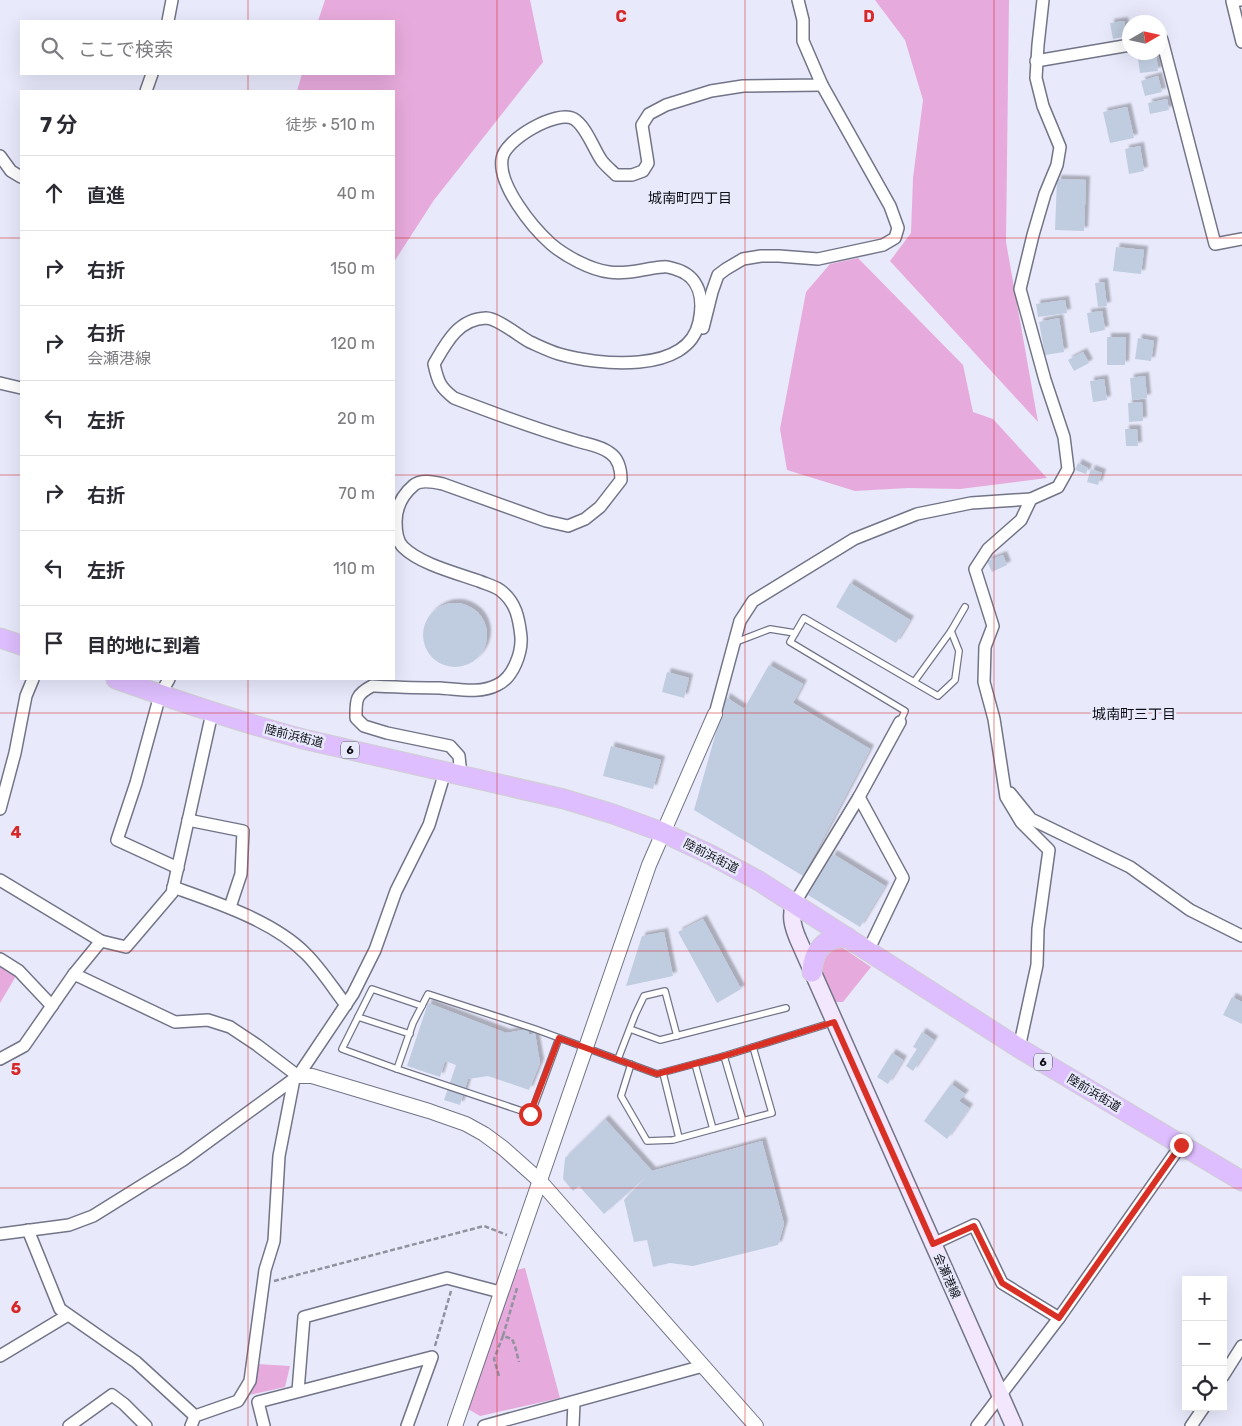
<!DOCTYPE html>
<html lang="ja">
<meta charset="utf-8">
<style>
body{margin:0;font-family:Rubik,"Noto Sans JP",sans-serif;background:#f7f7f7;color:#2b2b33}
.controls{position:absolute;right:15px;bottom:15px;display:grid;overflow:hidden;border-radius:0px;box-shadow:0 5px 20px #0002}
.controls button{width:45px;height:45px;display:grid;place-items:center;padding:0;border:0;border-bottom:1px solid #e1e1e2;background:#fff;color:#2b2b33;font:25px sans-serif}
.compass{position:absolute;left:1122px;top:15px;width:45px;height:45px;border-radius:50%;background:#fff;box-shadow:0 5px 20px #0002;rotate:81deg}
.stop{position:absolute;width:15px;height:15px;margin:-11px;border:4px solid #d93025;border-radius:50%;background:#fff}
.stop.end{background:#d93025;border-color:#fff;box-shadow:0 1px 5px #0008}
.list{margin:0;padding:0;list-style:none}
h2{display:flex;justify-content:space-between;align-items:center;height:65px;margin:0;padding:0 20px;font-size:21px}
h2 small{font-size:16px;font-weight:400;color:#7c7c81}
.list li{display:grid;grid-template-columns:32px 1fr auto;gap:15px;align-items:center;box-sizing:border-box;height:75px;padding:0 20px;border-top:1px solid #e1e1e2}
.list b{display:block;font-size:19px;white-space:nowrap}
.list p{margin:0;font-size:16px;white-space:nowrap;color:#7c7c81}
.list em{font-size:16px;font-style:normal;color:#7c7c81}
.icon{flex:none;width:28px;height:28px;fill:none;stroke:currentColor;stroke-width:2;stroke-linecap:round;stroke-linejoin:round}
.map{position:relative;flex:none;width:1242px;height:1426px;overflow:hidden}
.search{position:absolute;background:#fff;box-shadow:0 5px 20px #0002;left:20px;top:20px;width:375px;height:55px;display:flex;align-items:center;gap:12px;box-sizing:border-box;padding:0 18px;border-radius:0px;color:#7c7c81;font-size:19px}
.panel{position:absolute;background:#fff;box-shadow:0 5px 20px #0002;left:20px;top:90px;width:375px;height:590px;border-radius:0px}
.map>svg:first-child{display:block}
</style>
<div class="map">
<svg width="1242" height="1426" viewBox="0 0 1242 1426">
<defs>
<filter id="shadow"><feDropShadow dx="4" dy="-4" stdDeviation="1" flood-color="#0004"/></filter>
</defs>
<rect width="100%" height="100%" fill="#e8eafc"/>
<g fill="#e7aadc">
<polygon points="325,0 530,0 543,62 434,200 394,262 394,91 297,91 302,74 394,74 394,21 318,21"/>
<polygon points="875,0 1009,0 1006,242 1038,422 890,261 911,233 913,178 923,100 905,40"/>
<polygon points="858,258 963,365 973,412 993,419 1047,478 960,489 908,488 855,491 787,470 780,429 806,292 830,264"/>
<polygon points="840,946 871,967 843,1002 832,1002 818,970 826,953"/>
<polygon points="0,959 19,971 0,1003"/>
<polygon points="525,1268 560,1398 480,1416 468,1409 516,1270"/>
<polygon points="257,1364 290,1366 285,1387 249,1395"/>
</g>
<g fill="#c0cde0" filter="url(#shadow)">
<polygon points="1124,21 1127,36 1113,39 1110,23"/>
<polygon points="1137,52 1156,52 1158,71 1140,73"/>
<polygon points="1158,76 1162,92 1145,96 1141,81"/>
<polygon points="1167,99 1169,110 1150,114 1148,103"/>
<polygon points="1127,107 1134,138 1110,143 1103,112"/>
<polygon points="1140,146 1144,171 1129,174 1125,149"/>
<polygon points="1057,179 1086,180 1084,231 1055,230"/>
<polygon points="1116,247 1144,250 1141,274 1113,271"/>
<polygon points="1104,282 1107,306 1098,307 1095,283"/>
<polygon points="1065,300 1067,313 1038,317 1036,304"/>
<polygon points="1102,311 1105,330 1090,333 1087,313"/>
<polygon points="1059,318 1064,352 1045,355 1039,322"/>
<polygon points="1107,337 1126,337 1125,365 1107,365"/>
<polygon points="1138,338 1154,341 1151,361 1135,359"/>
<polygon points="1083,352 1089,363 1074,371 1068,360"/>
<polygon points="1145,376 1147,398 1132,400 1130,378"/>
<polygon points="1104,379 1107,400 1093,402 1090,381"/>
<polygon points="1142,402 1143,421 1129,422 1128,403"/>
<polygon points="1125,429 1137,429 1138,446 1126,446"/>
<polygon points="1078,463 1088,468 1086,474 1075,470"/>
<polygon points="1091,469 1102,473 1098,485 1087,482"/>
<polygon points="1003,555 1007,565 992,572 987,561"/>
<polygon points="850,583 910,620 896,643 836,607"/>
<circle cx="455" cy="635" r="32"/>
<polygon points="769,665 803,684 793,703 870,749 803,876 694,810 726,697 744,709"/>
<polygon points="667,672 689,678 684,698 662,692"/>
<polygon points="611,746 661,760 653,789 603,776"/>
<polygon points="833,854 885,886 860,927 808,895"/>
<polygon points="703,919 741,989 717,1003 678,932"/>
<polygon points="664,932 673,976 626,986 642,936"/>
<polygon points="1232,997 1242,1002 1242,1024 1223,1015"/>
<polygon points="428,1003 506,1033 528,1029 529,1035 535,1033 540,1063 529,1090 488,1076 468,1079 460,1105 444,1100 456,1065 445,1061 440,1077 407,1066"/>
<polygon points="922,1032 934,1040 913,1071 906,1066 917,1049 913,1047"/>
<polygon points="892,1053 903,1060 888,1084 877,1077"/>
<polygon points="951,1084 965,1094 959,1101 969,1108 947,1139 924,1121"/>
<polygon points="605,1119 652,1171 762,1141 784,1224 778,1245 693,1266 670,1263 653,1267 647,1240 634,1242 624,1200 648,1175 604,1214 579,1186 573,1191 563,1179 565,1158"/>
</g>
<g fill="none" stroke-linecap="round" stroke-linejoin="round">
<defs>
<g id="service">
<polyline points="951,631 965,607"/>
<polyline points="736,642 770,629 795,633"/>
<polyline points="900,722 905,711 790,642 804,618 938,696 955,680 959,651 951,631 914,682"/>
<polyline points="358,1017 372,989 422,1006"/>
<polyline points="630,1029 660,1040 786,1008"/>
<polyline points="559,1038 531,1114 397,1069 413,1023 428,994 535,1029 657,1074 724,1056 834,1022"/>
<polyline points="724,1056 743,1121"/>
<polyline points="618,1059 635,1015 644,996 665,991 677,1036"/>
<polyline points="631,1064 621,1096 647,1141 673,1140 772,1113 753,1047"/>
<polyline points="695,1064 713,1129"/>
<polyline points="397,1069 342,1049 358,1017 410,1034"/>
<polyline points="663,1073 679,1138"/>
</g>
<g id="minor">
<polyline points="1240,0 1232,1 1242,42"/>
<polyline points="168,21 172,0"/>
<polyline points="1160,40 1162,40 1215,244 1242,239"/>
<polyline points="1036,61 1130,45"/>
<polyline points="146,91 152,74"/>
<polyline points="0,156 11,171 21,177"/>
<polyline points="703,328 712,292 718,275 726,269 743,259 761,256 779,256 818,259 883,245 895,238 898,228 890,206 822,85"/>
<polyline points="0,383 21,388"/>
<polyline points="169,679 160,695 136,783 117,840 178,868"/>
<polyline points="212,713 172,893 126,947 101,941 74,974 175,1022 208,1020 230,1027 257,1045 298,1076"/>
<polyline points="715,714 740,621 753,601 854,539 917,514 971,503 1031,499 1058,487 1068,469 1064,437 1045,380 1020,289 1033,235 1045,194 1057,165 1060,147 1043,106 1036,78 1038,45 1043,0"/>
<path d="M461,775L459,756L450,746L387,733L364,726L356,718C356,700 355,695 372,686C395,687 417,688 440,688C458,689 480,694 497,685C513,678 522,653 521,637C519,618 516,602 500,590C494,586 486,584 479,581C456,573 420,564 403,547C397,541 396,530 396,522C396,507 402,495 414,485C421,479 434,482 443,484L546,521L568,526L585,519L600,507L621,480C621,470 619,459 610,453C600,445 585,444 574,440C533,428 493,413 454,398C440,387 438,382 434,364C446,343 458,319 486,318C497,318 519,336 530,342C539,346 549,351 559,354C597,365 688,375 699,322C704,299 700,276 675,269C671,268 667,266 663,267C645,268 628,275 609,272C591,270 565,256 551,244C532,227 498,185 502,159C504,140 557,109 574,119C586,126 594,150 602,161C606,166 611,170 616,175H632L643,171L648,163L642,125L649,114L666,105L711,91L743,86L822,85L803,41V20L798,0"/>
<polyline points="1010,793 1031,819 1130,867 1190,910 1242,936"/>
<polyline points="859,797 903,878 868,951"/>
<polyline points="0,809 15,753 26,696 33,679"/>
<polyline points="188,820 243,831 241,874 230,907"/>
<polyline points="0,880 101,941"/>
<path d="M173,887C215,902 274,921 306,954C321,969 333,988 346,1005"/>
<polyline points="794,904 859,797 900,722"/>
<polyline points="0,959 19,971 52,1006"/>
<polyline points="1019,1048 1037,965 1038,929 1049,850 1021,822 1006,797 994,719 984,682 985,647 993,626 975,569 988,549 1021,520 1031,499"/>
<polyline points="0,1059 24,1046 74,974"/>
<polyline points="28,1230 60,1309 136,1362 195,1416"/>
<polyline points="0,1234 69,1225 93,1216 183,1160 298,1076 353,994 375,950 396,891 429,825 445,772"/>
<polyline points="933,1244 974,1225 1002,1283 1059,1318"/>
<polyline points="0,1356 68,1315"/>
<polyline points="1223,1376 1242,1346"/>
<polyline points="298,1391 304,1317 447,1278 500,1292"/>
<polyline points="69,1426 112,1395 124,1404 146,1426"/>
<polyline points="191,1426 195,1416 238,1401 250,1381 265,1270 274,1241 279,1156 294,1079"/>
<polyline points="264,1426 258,1402 432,1357 407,1426"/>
<polyline points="484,1426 703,1366"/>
<polyline points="573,1426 574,1402"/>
<polyline points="977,1426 1059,1318 1181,1145"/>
<polyline points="1191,1426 1204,1407"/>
</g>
<g id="tertiary">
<polyline points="298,1076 312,1076 429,1111 466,1124 484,1134 503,1148 539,1180 756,1426"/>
<polyline points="455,1426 649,865 715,714"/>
</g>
<path id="secondary" d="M794,904C790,917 793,927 798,939L1014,1426"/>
<g id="trunk">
<polyline points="0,638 21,645"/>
<path d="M116,679C178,701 240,722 303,739L564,799L613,814L662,832L711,855L759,881L1019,1048L1242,1181"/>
<path d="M812,972C813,951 824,937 847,937"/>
</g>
</defs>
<use href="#service" stroke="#727487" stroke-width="8"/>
<use href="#minor" stroke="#727487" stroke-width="14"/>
<use href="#tertiary" stroke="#727487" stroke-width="16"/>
<use href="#secondary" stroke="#727487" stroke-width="19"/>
<use href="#trunk" stroke="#cfcfd0" stroke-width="21"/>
<g stroke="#9192a0" stroke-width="2.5" stroke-dasharray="5 2.5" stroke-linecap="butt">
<polyline points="274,1281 484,1226 507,1235"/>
<polyline points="517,1288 503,1336 512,1339 515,1346 519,1362"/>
<polyline points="435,1346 451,1291"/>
<polyline points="499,1376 494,1359 503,1336"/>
</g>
<use href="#service" stroke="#fff" stroke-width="5.5"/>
<use href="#minor" stroke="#fff" stroke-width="11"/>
<use href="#tertiary" stroke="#fff" stroke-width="14"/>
<use href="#secondary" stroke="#f3e7fe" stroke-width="16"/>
<use href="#trunk" stroke="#debefe" stroke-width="19"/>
</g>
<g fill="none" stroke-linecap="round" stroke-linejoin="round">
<polyline stroke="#d93025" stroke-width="6" points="530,1114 559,1038 657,1074 724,1056 834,1022 933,1244 974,1226 1002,1283 1059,1318 1181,1145"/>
</g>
<path fill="none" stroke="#d62828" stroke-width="1" stroke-opacity="0.55" d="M248,0V21M497,0V1426M745,0V1426M994,0V1426M248,74V91M0,238H21M394,238H1242M0,475H21M394,475H1242M248,679V1426M0,713H1242M0,951H1242M0,1188H1242"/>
<g text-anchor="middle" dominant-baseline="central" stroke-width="5" stroke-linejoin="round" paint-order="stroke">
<g fill="#e8eafc" stroke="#4f505a" stroke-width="1">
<rect x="341" y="741.5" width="18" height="17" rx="4"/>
<rect x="1034" y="1053.5" width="18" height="17" rx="4"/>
</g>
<g font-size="11" font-weight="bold" fill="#0d0e15">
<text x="350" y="750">6</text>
<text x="1043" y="1062">6</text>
</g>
<g font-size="12" fill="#0d0e15" stroke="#e8eafc">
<text transform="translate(294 736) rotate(14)">陸前浜街道</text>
<text transform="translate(711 856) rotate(27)">陸前浜街道</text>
<text transform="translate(1094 1093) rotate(31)">陸前浜街道</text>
<text transform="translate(947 1276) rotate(66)">会瀬港線</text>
</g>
<g font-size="14" fill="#0d0e15" stroke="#e8eafc">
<text x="690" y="198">城南町四丁目</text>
<text x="1134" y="714">城南町三丁目</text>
</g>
</g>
<g font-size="16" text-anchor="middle" font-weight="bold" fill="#d62828" stroke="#e8eafc" stroke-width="5" stroke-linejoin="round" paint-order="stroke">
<text x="621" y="22">C</text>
<text x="869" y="22">D</text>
<text x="16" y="838">4</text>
<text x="16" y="1075">5</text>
<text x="16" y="1313">6</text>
</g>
</svg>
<div class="controls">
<button>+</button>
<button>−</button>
<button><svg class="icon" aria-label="locate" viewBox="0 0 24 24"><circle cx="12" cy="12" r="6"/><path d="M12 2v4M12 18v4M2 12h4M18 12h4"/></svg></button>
</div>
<svg class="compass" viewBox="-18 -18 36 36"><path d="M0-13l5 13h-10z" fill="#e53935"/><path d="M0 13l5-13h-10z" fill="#7c7c81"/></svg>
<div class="stop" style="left:530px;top:1114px"></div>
<div class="stop end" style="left:1181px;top:1145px"></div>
<div class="search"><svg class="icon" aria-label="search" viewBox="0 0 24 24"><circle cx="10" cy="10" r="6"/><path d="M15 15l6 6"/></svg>ここで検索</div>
<section class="panel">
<h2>7 分<small>徒歩 · 510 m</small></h2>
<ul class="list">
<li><svg class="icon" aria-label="ahead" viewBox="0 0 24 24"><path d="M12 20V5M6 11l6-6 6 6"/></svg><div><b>直進</b></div><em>40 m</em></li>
<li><svg class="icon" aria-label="right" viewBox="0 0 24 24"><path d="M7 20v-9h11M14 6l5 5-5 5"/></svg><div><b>右折</b></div><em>150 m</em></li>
<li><svg class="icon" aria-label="right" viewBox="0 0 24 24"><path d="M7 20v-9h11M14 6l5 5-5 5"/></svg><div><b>右折</b><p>会瀬港線</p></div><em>120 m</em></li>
<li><svg class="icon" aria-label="left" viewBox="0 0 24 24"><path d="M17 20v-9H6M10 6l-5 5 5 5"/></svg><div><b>左折</b></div><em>20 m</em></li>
<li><svg class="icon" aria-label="right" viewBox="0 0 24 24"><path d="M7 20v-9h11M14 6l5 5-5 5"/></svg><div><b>右折</b></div><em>70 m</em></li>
<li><svg class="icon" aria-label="left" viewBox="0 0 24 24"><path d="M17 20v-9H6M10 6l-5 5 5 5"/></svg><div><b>左折</b></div><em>110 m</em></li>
<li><svg class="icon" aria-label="arrive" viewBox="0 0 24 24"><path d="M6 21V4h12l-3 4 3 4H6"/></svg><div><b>目的地に到着</b></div></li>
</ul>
</section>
</div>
